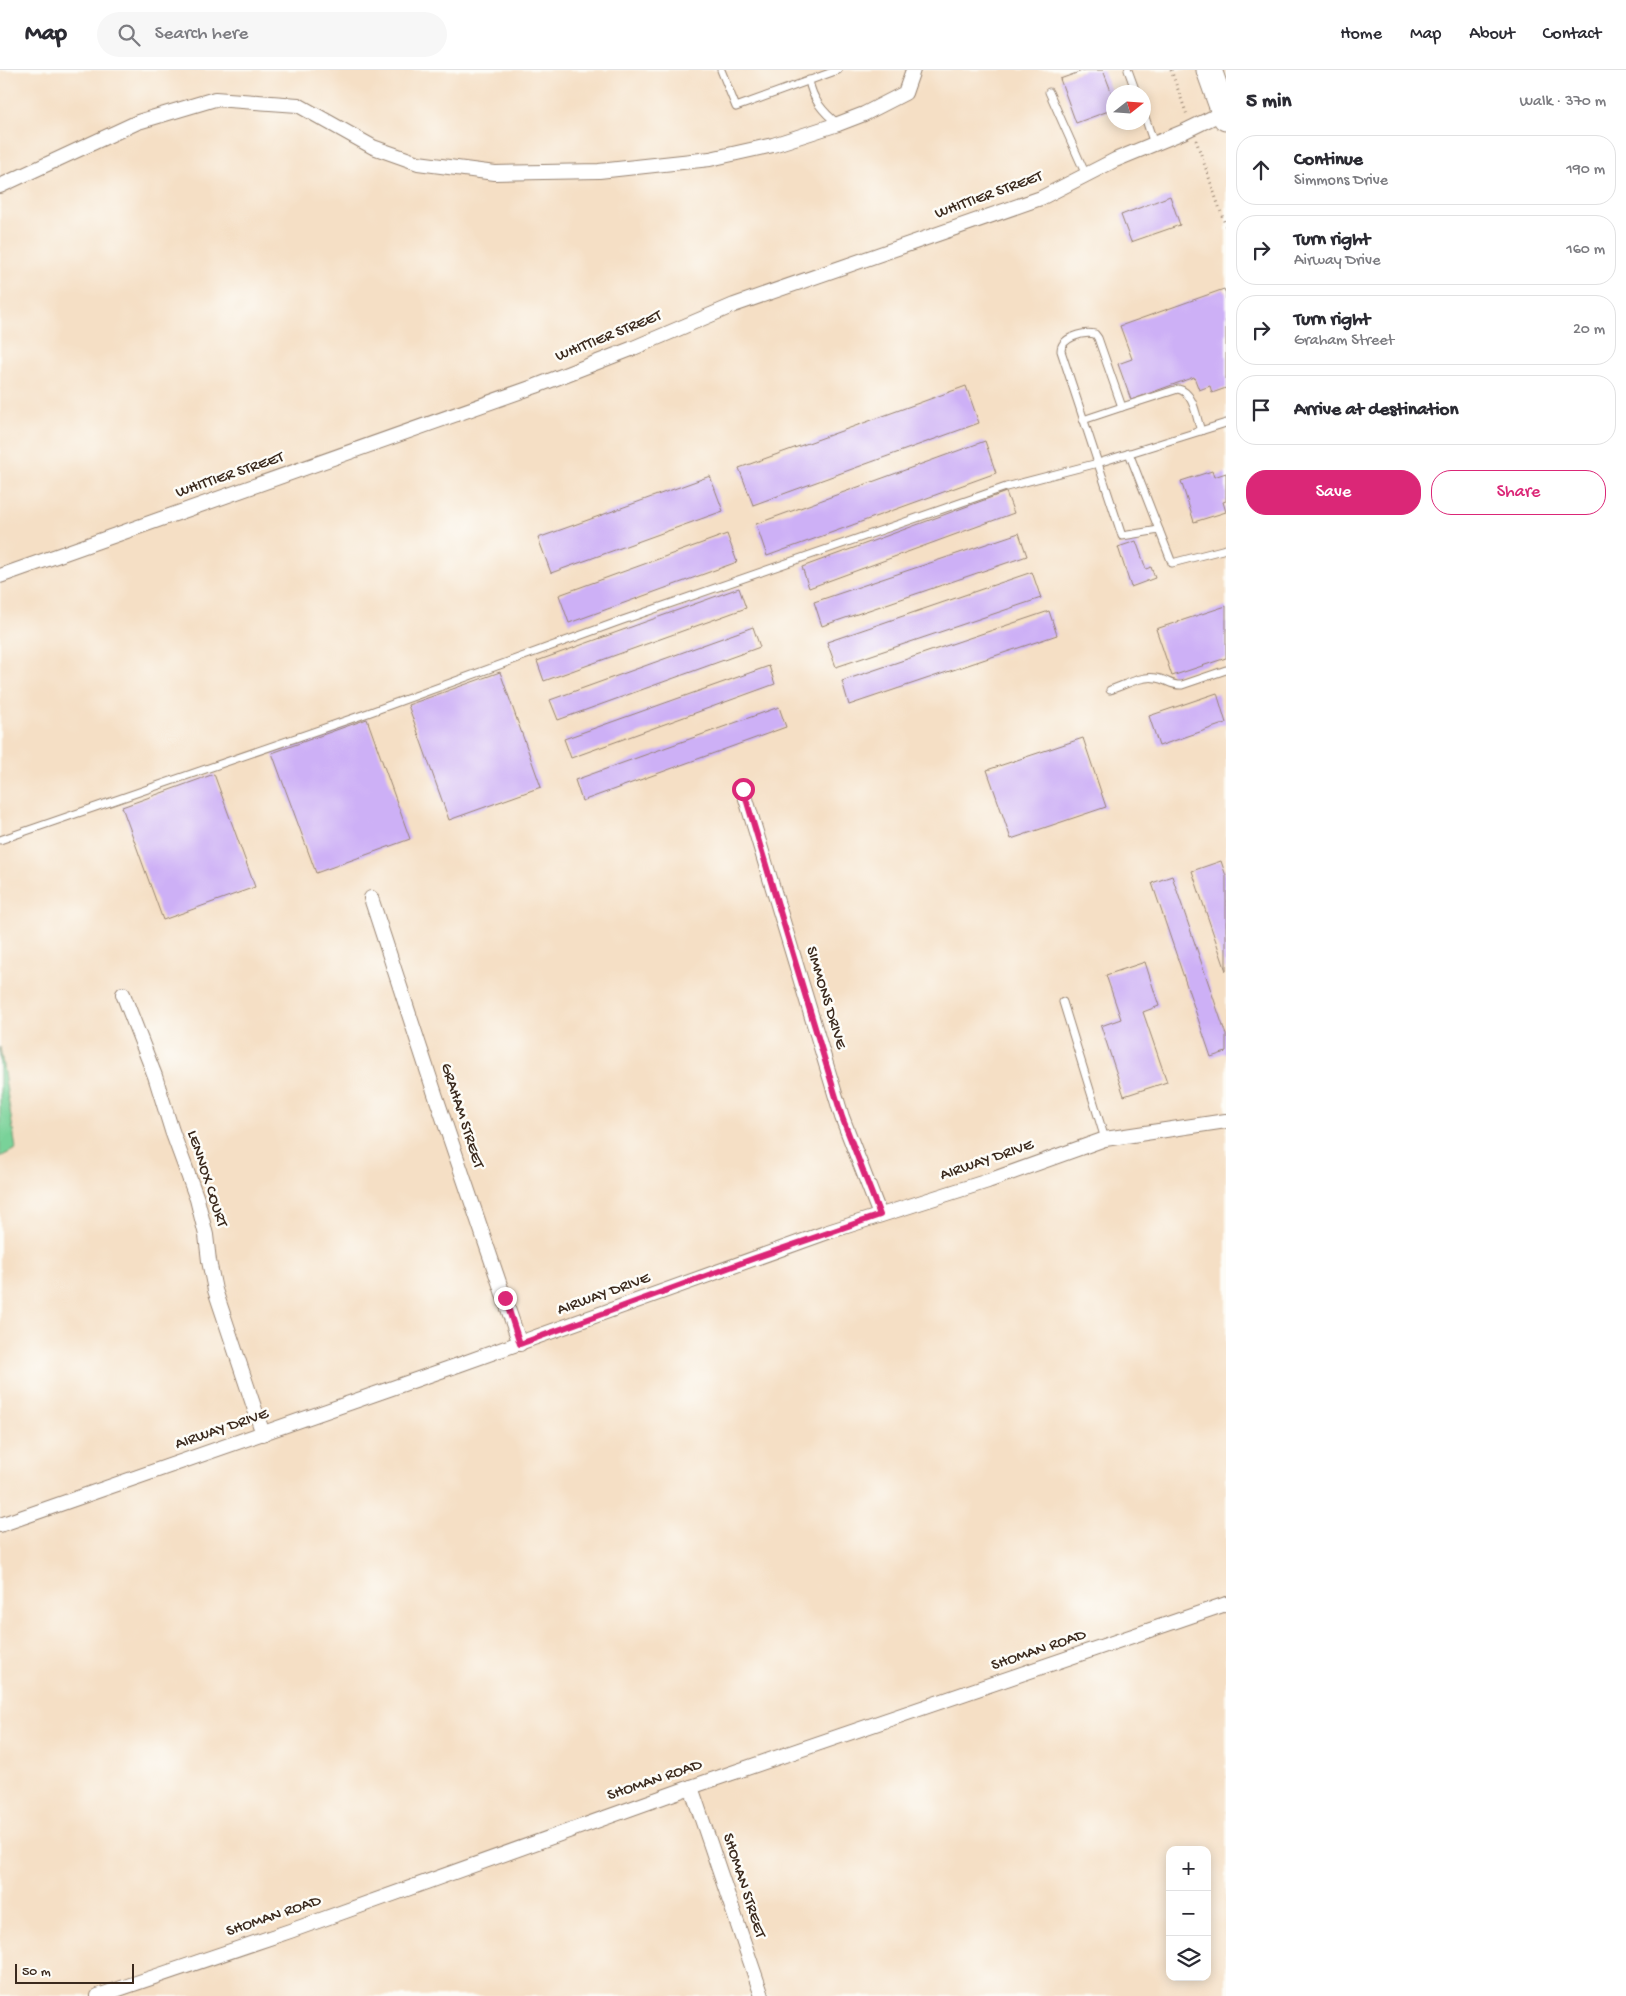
<!DOCTYPE html>
<meta charset="utf-8">
<style>
body{margin:0;font-family:"Gochi Hand",sans-serif;background:#f7f7f7;color:#2b2b33}
.controls{position:absolute;right:15px;bottom:15px;display:grid;overflow:hidden;border-radius:10px;box-shadow:0 2px 12px #0003}
.controls button{width:45px;height:45px;display:grid;place-items:center;padding:0;border:0;border-bottom:1px solid #e1e1e2;background:#fff;color:#2b2b33;font:25px sans-serif}
.compass{position:absolute;left:1106px;top:15px;width:45px;height:45px;border-radius:50%;background:#fff;box-shadow:0 2px 12px #0003;rotate:73deg}
.scale{position:absolute;left:15px;bottom:12px;width:119px;box-sizing:border-box;padding-left:5px;border:2px solid #3b2a1e;border-top:0;font-size:14px;line-height:18px;white-space:nowrap;color:#3b2a1e;-webkit-text-stroke:4px #fdfcf7;paint-order:stroke}
.stop{position:absolute;width:15px;height:15px;margin:-11px;border:4px solid #db2777;border-radius:50%;background:#fff}
.stop.end{background:#db2777;border-color:#fff;box-shadow:0 1px 5px #0008}
.list{margin:0;padding:0;list-style:none}
h2{display:flex;justify-content:space-between;align-items:center;height:65px;margin:0;padding:0 20px;font-size:21px}
h2 small{font-size:16px;font-weight:400;color:#7c7c81}
.list li{display:grid;grid-template-columns:32px 1fr auto;gap:15px;align-items:center;box-sizing:border-box;height:70px;margin:0 10px 10px;padding:0 10px;border:1px solid #e1e1e2;border-radius:20px}
.list b{display:block;font-size:19px;white-space:nowrap}
.list p{margin:0;font-size:16px;white-space:nowrap;color:#7c7c81}
.list em{font-size:16px;font-style:normal;color:#7c7c81}
.actions{display:flex;gap:10px;padding:15px 20px}
.actions a{flex:1;padding:11px 0;border:1px solid #db2777;border-radius:20px;text-align:center;font-size:18px;color:#db2777}
.actions .main{background:#db2777;color:#fff}
.icon{flex:none;width:28px;height:28px;fill:none;stroke:currentColor;stroke-width:2;stroke-linecap:round;stroke-linejoin:round}
.map{position:relative;flex:none;width:1226px;height:1926px;overflow:hidden}
header{display:flex;align-items:center;gap:30px;box-sizing:border-box;height:70px;padding:0 25px;background:#fff;border-bottom:1px solid #e1e1e2}
header strong{font-size:24px}
nav{display:flex;gap:28px;margin-inline-start:auto;font-size:18px}
.search{width:350px;height:45px;background:#f7f7f7;display:flex;align-items:center;gap:12px;box-sizing:border-box;padding:0 18px;border-radius:28px;color:#7c7c81;font-size:19px}
main{display:flex}
aside{flex:1;background:#fff}
.map>svg:first-child{display:block}
</style>
<header>
<strong>Map</strong>
<div class="search"><svg class="icon" aria-label="search" viewBox="0 0 24 24"><circle cx="10" cy="10" r="6"/><path d="M15 15l6 6"/></svg>Search here</div>
<nav><a>Home</a><a>Map</a><a>About</a><a>Contact</a></nav>
</header>
<main>
<div class="map">
<svg width="1226" height="1926" viewBox="0 0 1226 1926">
<rect width="100%" height="100%" fill="#fdfcf7"/>
<filter id="ink" filterUnits="userSpaceOnUse"><feTurbulence type="fractalNoise" baseFrequency=".02" numOctaves="2"/><feDisplacementMap in="SourceGraphic" scale="10" xChannelSelector="R" yChannelSelector="G"/><feConvolveMatrix kernelMatrix="1 2 1 2 8 2 1 2 1" color-interpolation-filters="sRGB"/></filter>
<filter id="wash" filterUnits="userSpaceOnUse"><feTurbulence type="fractalNoise" baseFrequency=".0096" numOctaves="4" result="noise"/><feDisplacementMap in="SourceGraphic" scale="20" xChannelSelector="R" yChannelSelector="G"/><feGaussianBlur stdDeviation="1.12" result="paint"/><feColorMatrix in="noise" values="0 0 0 0 0 0 0 0 0 0 0 0 0 0 0 0 0 1.4 0 .05"/><feComposite in="paint" operator="in"/></filter>
<g filter="url(#wash)">
<rect width="100%" height="100%" fill="#f5dfc5"/>
<polygon fill="#79d299" stroke="#5a7e5c" points="0,977 16,1079 0,1087"/>
<g id="blocks">
<g fill="#cdb0f6">
<polygon points="1085,0 1103,0 1114,29 1114,39 1076,53 1060,9"/>
<polygon points="1170,126 1180,155 1131,172 1121,145"/>
<polygon points="1224,219 1226,224 1226,318 1212,323 1210,316 1199,320 1194,307 1131,330 1118,294 1132,289 1120,256"/>
<polygon points="966,316 979,353 753,435 739,398"/>
<polygon points="985,371 996,403 767,486 756,454"/>
<polygon points="1212,401 1214,407 1226,403 1226,431 1223,432 1226,442 1194,452 1181,411"/>
<polygon points="710,406 723,441 551,503 538,468"/>
<polygon points="1006,422 1014,443 809,518 802,497"/>
<polygon points="1019,463 1027,486 822,556 814,532"/>
<polygon points="727,464 737,492 569,553 559,525"/>
<polygon points="1136,471 1146,499 1151,497 1155,508 1131,517 1118,477"/>
<polygon points="1032,502 1041,528 836,597 827,572"/>
<polygon points="739,518 746,538 544,611 537,591"/>
<polygon points="1226,536 1226,588 1172,606 1156,559"/>
<polygon points="1049,541 1057,565 849,635 842,611"/>
<polygon points="753,557 760,577 558,650 550,630"/>
<polygon points="769,596 775,614 571,688 564,669"/>
<polygon points="500,602 541,717 449,750 408,635"/>
<polygon points="1217,623 1226,653 1159,676 1149,646"/>
<polygon points="779,637 786,657 582,731 575,710"/>
<polygon points="367,649 410,769 316,803 272,683"/>
<polygon points="1083,668 1106,737 1011,769 987,700"/>
<polygon points="214,704 255,817 163,850 122,737"/>
<polygon points="1221,791 1226,806 1226,901 1192,801"/>
<polygon points="1172,806 1226,965 1226,982 1211,987 1152,813"/>
<polygon points="1145,892 1159,936 1143,942 1167,1012 1124,1026 1101,956 1121,949 1106,905"/>
</g>
</g>
</g>
<g filter="url(#ink)">
<use href="#blocks" fill-opacity="0" stroke="#988472" stroke-width="1"/>
<g fill="none" stroke-linecap="round" stroke-linejoin="round">
<defs>
<g id="lane">
<polyline points="721,0 736,37 838,0"/>
<polyline points="1128,0 1136,22"/>
<path d="M809,10C812,29 823,42 838,54"/>
<polyline points="1049,22 1086,105"/>
<polyline points="1144,44 1154,74"/>
<polyline points="1083,350 1122,337"/>
<polyline points="1129,383 1172,493 1226,479"/>
<path d="M1159,460L1122,466L1061,281C1061,268 1083,261 1095,264L1098,268L1122,337L1178,319C1194,322 1196,347 1201,361"/>
<path d="M1110,620C1123,616 1142,605 1156,608C1166,609 1171,616 1182,615L1226,600"/>
<polyline points="0,770 368,643 620,551 1006,417 1098,393 1226,353"/>
<polyline points="1063,932 1105,1069"/>
</g>
<g id="street">
<polyline points="0,116 138,52 215,29 298,35 373,77 418,93 495,103 599,101 710,89 773,75 838,54 864,44 905,23 913,0"/>
<polyline points="0,506 536,316 631,279 734,235 1041,128 1115,90 1183,62 1224,42"/>
<polyline points="743,719 842,1047 880,1145"/>
<polyline points="371,828 436,1027 520,1274"/>
<polyline points="123,924 155,1006 172,1061 197,1129 206,1165 209,1191 215,1220 263,1364"/>
<polyline points="0,1455 461,1294 828,1162 988,1111 1105,1069 1226,1051"/>
<polyline points="691,1717 762,1926"/>
<polyline points="98,1926 290,1861 691,1717 1226,1534"/>
</g>
<polyline id="highway" points="1209,0 1226,48"/>
</defs>
<use href="#lane" stroke="#988472" stroke-width="9"/>
<use href="#street" stroke="#988472" stroke-width="16"/>
<use href="#highway" stroke="#988472" stroke-width="27"/>
<g stroke="#988472" stroke-width="3" stroke-dasharray="1 4" stroke-linecap="butt">
<polyline points="1171,0 1187,45"/>
<polyline points="1196,70 1226,157"/>
</g>
<use href="#lane" stroke="#fff" stroke-width="7"/>
<use href="#street" stroke="#fff" stroke-width="14"/>
<use href="#highway" stroke="#fff" stroke-width="25"/>
</g>
</g>
<g fill="none" stroke-linecap="round" stroke-linejoin="round" filter="url(#ink)">
<polyline stroke="#db2777" stroke-width="6" points="505,1228 520,1274 755,1188 880,1145 842,1047 743,719"/>
</g>
<g text-anchor="middle" dominant-baseline="central" stroke-width="5" stroke-linejoin="round" paint-order="stroke">
<g font-size="16" fill="#3b2a1e" stroke="#fdfcf7">
<text transform="translate(989 126) rotate(-20)">WHITTIER STREET</text>
<text transform="translate(609 267) rotate(-22)">WHITTIER STREET</text>
<text transform="translate(230 406) rotate(-19)">WHITTIER STREET</text>
<text transform="translate(825 928) rotate(73)">SIMMONS DRIVE</text>
<text transform="translate(461 1046) rotate(72)">GRAHAM STREET</text>
<text transform="translate(987 1091) rotate(-19)">AIRWAY DRIVE</text>
<text transform="translate(206 1109) rotate(72)">LENNOX COURT</text>
<text transform="translate(604 1225) rotate(-20)">AIRWAY DRIVE</text>
<text transform="translate(222 1360) rotate(-19)">AIRWAY DRIVE</text>
<text transform="translate(1039 1581) rotate(-19)">SHOMAN ROAD</text>
<text transform="translate(655 1711) rotate(-19)">SHOMAN ROAD</text>
<text transform="translate(743 1816) rotate(72)">SHOMAN STREET</text>
<text transform="translate(274 1847) rotate(-19)">SHOMAN ROAD</text>
</g>
</g>
</svg>
<div class="controls">
<button>+</button>
<button>−</button>
<button><svg class="icon" aria-label="layers" viewBox="0 0 24 24"><path d="M12 4l9 5-9 5-9-5zM3 14l9 5 9-5"/></svg></button>
</div>
<svg class="compass" viewBox="-18 -18 36 36"><path d="M0-13l5 13h-10z" fill="#e53935"/><path d="M0 13l5-13h-10z" fill="#7c7c81"/></svg>
<div class="scale">50 m</div>
<div class="stop" style="left:743px;top:719px"></div>
<div class="stop end" style="left:505px;top:1228px"></div>
</div>
<aside>
<h2>5 min<small>Walk · 370 m</small></h2>
<ul class="list">
<li><svg class="icon" aria-label="ahead" viewBox="0 0 24 24"><path d="M12 20V5M6 11l6-6 6 6"/></svg><div><b>Continue</b><p>Simmons Drive</p></div><em>190 m</em></li>
<li><svg class="icon" aria-label="right" viewBox="0 0 24 24"><path d="M7 20v-9h11M14 6l5 5-5 5"/></svg><div><b>Turn right</b><p>Airway Drive</p></div><em>160 m</em></li>
<li><svg class="icon" aria-label="right" viewBox="0 0 24 24"><path d="M7 20v-9h11M14 6l5 5-5 5"/></svg><div><b>Turn right</b><p>Graham Street</p></div><em>20 m</em></li>
<li><svg class="icon" aria-label="arrive" viewBox="0 0 24 24"><path d="M6 21V4h12l-3 4 3 4H6"/></svg><div><b>Arrive at destination</b></div></li>
</ul>
<div class="actions"><a class="main">Save</a><a>Share</a></div>
</aside>
</main>
